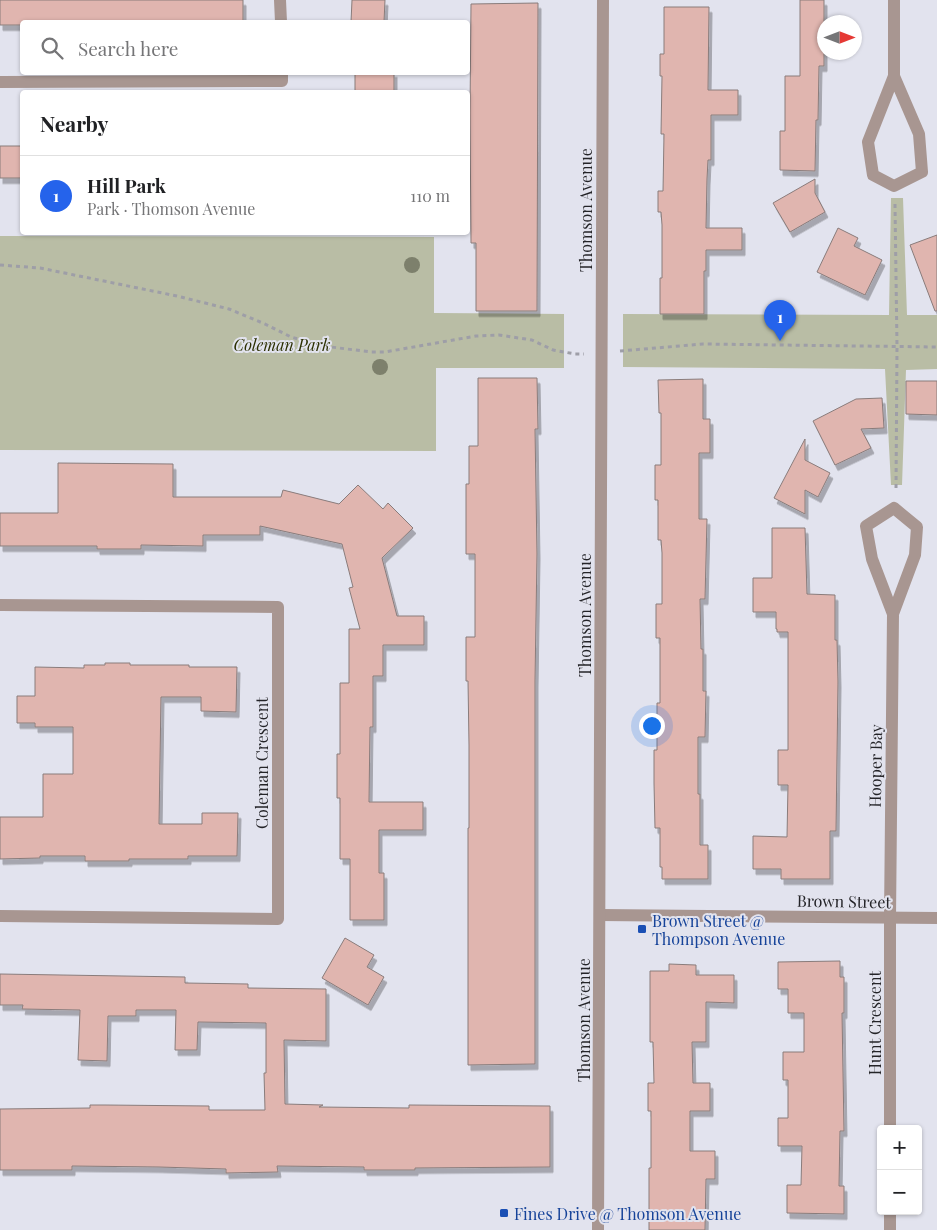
<!DOCTYPE html>
<meta charset="utf-8">
<style>
body{margin:0;font-family:"Playfair Display",serif;background:#f6f6f6;color:#202124}
.controls{position:absolute;right:15px;bottom:15px;display:grid;overflow:hidden;border-radius:5px;box-shadow:0 1px 4px #0004}
.controls button{width:45px;height:45px;display:grid;place-items:center;padding:0;border:0;border-bottom:1px solid #e0e0e0;background:#fff;color:#202124;font:25px sans-serif}
.compass{position:absolute;left:817px;top:15px;width:45px;height:45px;border-radius:50%;background:#fff;box-shadow:0 1px 4px #0004;rotate:90deg}
.you{position:absolute;left:651px;top:725px;width:18px;height:18px;margin:-12px;border:4px solid #fff;border-radius:50%;background:#1a73e8;box-shadow:0 0 0 8px #1a73e833}
.badge{display:grid;place-items:center;width:32px;height:32px;border-radius:50%;background:#2563eb;color:#fff;font-size:16px;font-weight:700}
.pin{position:absolute;translate:-50% -41px;filter:drop-shadow(0 1px 2px #0008)}
.pin::after{content:'';position:absolute;top:26px;width:18px;height:15px;background:inherit;clip-path:polygon(0 0,100% 0,50% 100%)}
.list{margin:0;padding:0;list-style:none}
h2{display:flex;justify-content:space-between;align-items:center;height:65px;margin:0;padding:0 20px;font-size:21px}
h2 small{font-size:16px;font-weight:400;color:#757577}
.list li{display:grid;grid-template-columns:32px 1fr auto;gap:15px;align-items:center;box-sizing:border-box;height:80px;padding:0 20px;border-top:1px solid #e0e0e0}
.list b{display:block;font-size:19px;white-space:nowrap}
.list p{margin:0;font-size:16px;white-space:nowrap;color:#757577}
.list em{font-size:16px;font-style:normal;color:#757577}
.icon{flex:none;width:28px;height:28px;fill:none;stroke:currentColor;stroke-width:2;stroke-linecap:round;stroke-linejoin:round}
.map{position:relative;flex:none;width:937px;height:1230px;overflow:hidden}
.search{position:absolute;background:#fff;box-shadow:0 1px 4px #0004;left:20px;top:20px;width:450px;height:55px;display:flex;align-items:center;gap:12px;box-sizing:border-box;padding:0 18px;border-radius:5px;color:#757577;font-size:19px}
.panel{position:absolute;background:#fff;box-shadow:0 1px 4px #0004;left:20px;top:90px;width:450px;height:145px;border-radius:5px}
.map>svg:first-child{display:block}
</style>
<div class="map">
<svg width="937" height="1230" viewBox="0 0 937 1230">
<defs>
<filter id="shadow"><feDropShadow dx="3" dy="5.5" stdDeviation="0" flood-color="#0004"/></filter>
</defs>
<rect width="100%" height="100%" fill="#e2e3ee"/>
<g fill="#b9bda5">
<polygon points="891,198 903,198 907,315 937,315 937,369 906,370 902,485 891,485 885,369 623,367 623,314 889,315"/>
<polygon points="0,236 434,237 434,313 564,314 564,368 436,368 436,451 0,450"/>
</g>
<g fill="#e0b5af" stroke="#897c7b" filter="url(#shadow)">
<polygon points="0,0 243,0 243,22 22,22 22,25 0,25"/>
<polygon points="352,0 385,0 384,22 351,22"/>
<polygon points="800,0 824,0 824,66 819,66 818,120 816,120 815,171 780,170 780,131 785,131 785,76 800,76"/>
<polygon points="538,3 537,311 476,311 476,243 471,243 470,113 471,4"/>
<polygon points="664,7 709,7 708,90 738,90 738,115 711,115 711,160 708,160 707,179 706,228 742,228 742,250 706,250 706,271 704,271 704,314 660,314 660,278 662,278 662,225 661,212 658,212 658,191 663,191 664,134 661,134 662,76 660,76 660,54 664,54"/>
<rect x="355" y="72" width="39" height="19"/>
<rect x="0" y="146" width="22" height="32"/>
<polygon points="815,179 815,193 825,212 790,232 773,203"/>
<polygon points="838,228 858,238 854,246 882,260 865,295 817,272"/>
<polygon points="937,235 937,311 935,311 910,245"/>
<polygon points="478,378 537,378 538,429 535,429 537,554 535,681 535,1064 468,1065 468,828 469,828 469,745 468,681 466,681 466,637 475,637 475,554 466,554 466,484 469,484 469,446 478,446"/>
<polygon points="703,379 703,419 710,419 710,453 699,453 699,519 707,519 705,599 700,599 701,649 703,649 703,691 706,691 705,737 698,737 698,794 700,794 700,845 708,845 708,879 662,879 662,867 660,867 660,828 655,828 654,783 654,750 657,750 657,703 660,703 660,638 656,638 656,604 662,604 662,553 661,540 658,540 658,500 655,500 655,465 661,465 661,413 659,413 658,380"/>
<polygon points="906,381 937,381 937,415 906,414"/>
<polygon points="882,398 884,428 861,429 871,448 835,465 813,421 856,399"/>
<polygon points="805,439 805,460 830,473 818,497 805,490 805,514 774,498"/>
<polygon points="58,463 173,464 173,497 281,497 283,490 339,504 358,485 383,509 388,503 413,528 382,558 397,616 424,616 424,645 383,645 383,676 373,676 373,727 370,727 369,802 423,802 423,830 379,830 379,873 384,873 384,920 350,920 350,859 340,859 340,798 337,798 337,754 340,754 340,683 349,683 349,629 360,629 349,588 353,587 342,544 260,526 260,535 203,535 203,546 141,545 141,549 97,549 97,546 0,546 0,513 58,513"/>
<polygon points="772,528 805,528 807,594 835,595 835,640 837,640 838,682 836,831 830,831 830,879 781,879 781,869 753,869 753,836 787,837 788,785 778,785 778,750 788,750 788,632 777,632 777,629 776,629 776,612 753,612 753,578 772,578"/>
<polygon points="105,663 130,663 130,665 189,665 189,667 237,667 236,712 201,711 201,697 161,697 159,824 202,824 202,813 238,813 237,856 188,856 188,859 129,859 129,861 85,861 85,856 40,856 40,858 0,859 0,817 43,817 43,774 73,774 73,727 35,727 35,723 17,723 17,696 35,696 35,667 84,668 84,665 105,665"/>
<polygon points="345,938 374,955 367,967 384,977 368,1005 322,978"/>
<polygon points="840,961 840,977 844,977 844,1013 842,1013 844,1131 840,1131 839,1186 844,1186 844,1214 787,1213 787,1185 801,1185 802,1146 778,1146 778,1118 788,1118 788,1080 783,1080 783,1052 804,1052 804,1013 788,1013 788,989 778,989 778,962"/>
<polygon points="669,964 696,965 696,975 734,975 734,1003 706,1002 706,1042 692,1042 693,1083 710,1083 710,1111 690,1111 690,1151 715,1151 715,1179 706,1179 705,1230 649,1230 649,1168 651,1168 651,1111 648,1111 648,1083 654,1083 653,1042 650,1042 650,971 669,971"/>
<polygon points="0,974 185,977 185,983 248,984 248,988 326,989 326,1041 284,1040 285,1104 323,1105 319,1107 409,1108 409,1105 550,1106 550,1167 415,1168 415,1170 364,1170 364,1167 277,1166 278,1172 226,1173 226,1169 159,1167 72,1166 72,1170 0,1170 0,1109 90,1108 90,1105 105,1105 209,1106 209,1110 265,1110 264,1073 266,1073 266,1023 198,1022 197,1050 175,1050 176,1010 136,1010 136,1016 108,1016 107,1061 78,1060 80,1010 22,1009 23,1005 0,1005"/>
</g>
<g fill="none" stroke-linecap="round" stroke-linejoin="round">
<g stroke="#9e9ea7" stroke-width="3" stroke-dasharray="4 4" stroke-linecap="butt">
<polyline points="895,204 897,347 896,490"/>
<polyline points="0,265 40,268 177,296 229,309 265,324 291,337 323,346 371,352 385,352 476,336 499,335 532,340 553,350 575,354 584,354"/>
<polyline points="620,351 703,344 937,347"/>
</g>
<g stroke="#a89691" stroke-width="12">
<polyline points="280,0 281,22"/>
<polyline points="894,76 919,134 922,172 894,186 873,175 868,142 894,76 894,0"/>
<polyline points="0,82 282,81 282,72"/>
<polyline points="0,605 278,607 278,919 0,916"/>
<polyline points="600,915 937,918"/>
<polyline points="890,1129 890,918 893,614 915,555 917,527 894,508 866,526 872,559 893,614"/>
<polyline points="890,1211 890,1230"/>
<polyline points="598,1230 603,0"/>
</g>
</g>
<g fill="#7d806c">
<circle cx="412" cy="265" r="8"/>
<circle cx="380" cy="367" r="8"/>
</g>
<g fill="#1a4fb4" stroke="#e2e3ee" stroke-width="2">
<rect x="637" y="924" width="10" height="10" rx="2.5"/>
<rect x="499" y="1208" width="10" height="10" rx="2.5"/>
</g>
<g text-anchor="middle" dominant-baseline="central" stroke-width="4" stroke-linejoin="round" paint-order="stroke">
<g font-size="16" fill="#242428" stroke="#e2e3ee">
<text transform="translate(585 210) rotate(-90)">Thomson Avenue</text>
<text transform="translate(584 615) rotate(-90)">Thomson Avenue</text>
<text transform="translate(261 763) rotate(-90)">Coleman Crescent</text>
<text transform="translate(875 766) rotate(-89)">Hooper Bay</text>
<text transform="translate(844 901) rotate(1)">Brown Street</text>
<text transform="translate(583 1020) rotate(-90)">Thomson Avenue</text>
<text transform="translate(874 1023) rotate(-90)">Hunt Crescent</text>
</g>
<g font-size="16" font-style="italic" fill="#2b2f01" stroke="#e2e3ee">
<text x="282" y="344">Coleman Park</text>
</g>
<g font-size="16" fill="#164399" stroke="#e2e3ee" text-anchor="start">
<text x="652" y="920">Brown Street @<tspan x="652" dy="18">Thompson Avenue</tspan></text>
<text x="514" y="1213">Fines Drive @ Thomson Avenue</text>
</g>
</g>
</svg>
<div class="controls">
<button>+</button>
<button>−</button>
</div>
<svg class="compass" viewBox="-18 -18 36 36"><path d="M0-13l5 13h-10z" fill="#e53935"/><path d="M0 13l5-13h-10z" fill="#757577"/></svg>
<div class="you"></div>
<div class="pin badge" style="left:780px;top:341px">1</div>
<div class="search"><svg class="icon" aria-label="search" viewBox="0 0 24 24"><circle cx="10" cy="10" r="6"/><path d="M15 15l6 6"/></svg>Search here</div>
<section class="panel">
<h2>Nearby<small></small></h2>
<ul class="list">
<li><span class="badge">1</span><div><b>Hill Park</b><p>Park · Thomson Avenue</p></div><em>110 m</em></li>
</ul>
</section>
</div>
